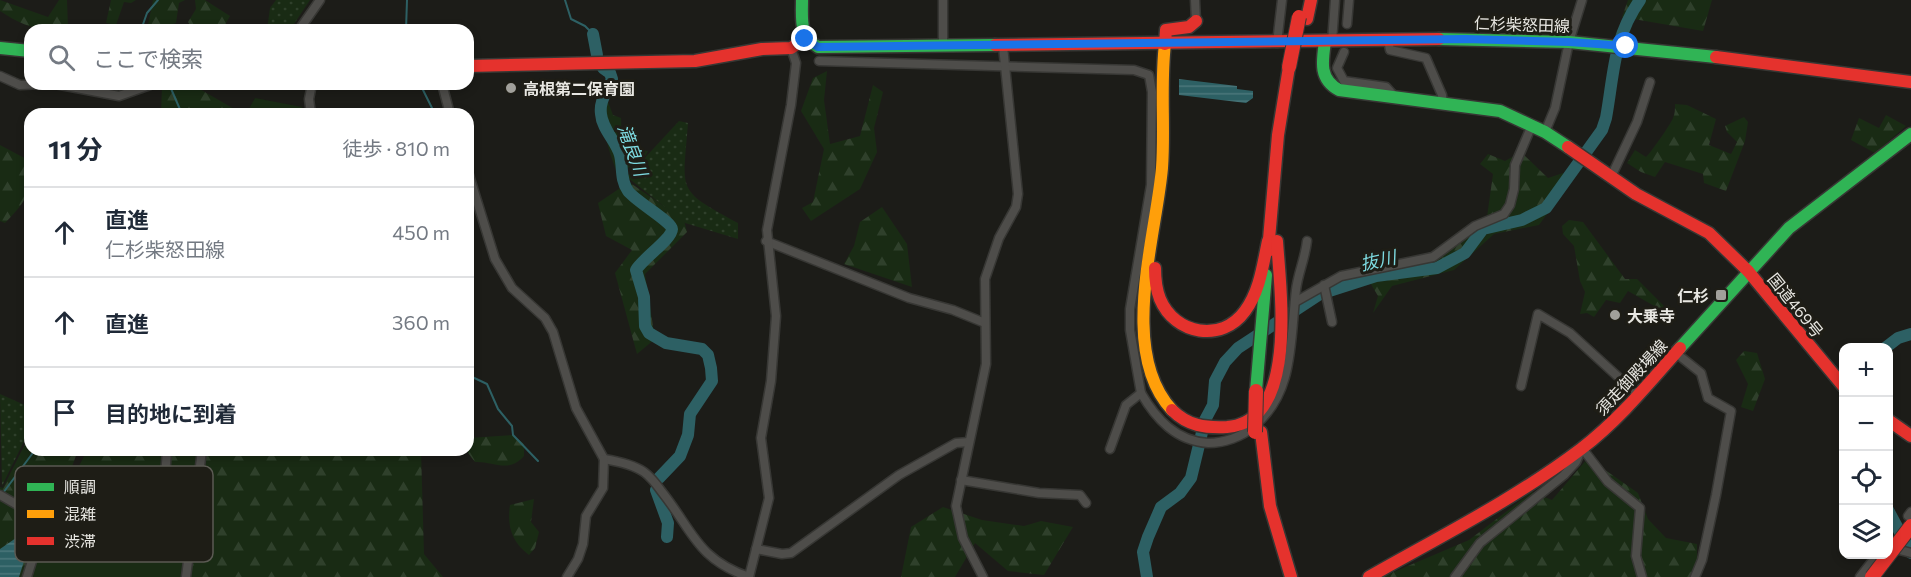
<!DOCTYPE html>
<html lang="ja">
<meta charset="utf-8">
<style>
body{margin:0;font-family:Commissioner,"Noto Sans JP",sans-serif;background:#f2f2f3;color:#1f2937}
.controls{position:absolute;right:18px;bottom:18px;display:grid;overflow:hidden;border-radius:12px;box-shadow:0 3px 9px #0003}
.controls button{width:54px;height:54px;display:grid;place-items:center;padding:0;border:0;border-bottom:2px solid #e0e1e3;background:#fff;color:#1f2937;font:30px sans-serif}
.stop{position:absolute;width:18px;height:18px;margin:-14px;border:4px solid #1a73e8;border-radius:50%;background:#fff}
.stop.end{background:#1a73e8;border-color:#fff;box-shadow:0 2px 6px #0008}
.list{margin:0;padding:0;list-style:none}
h2{display:flex;justify-content:space-between;align-items:center;height:78px;margin:0;padding:0 24px;font-size:26px}
h2 small{font-size:20px;font-weight:400;color:#747a83}
.list li{display:grid;grid-template-columns:39px 1fr auto;gap:18px;align-items:center;box-sizing:border-box;height:90px;padding:0 24px;border-top:2px solid #e0e1e3}
.list b{display:block;font-size:22px;white-space:nowrap}
.list p{margin:0;font-size:20px;white-space:nowrap;color:#747a83}
.list em{font-size:20px;font-style:normal;color:#747a83}
.icon{flex:none;width:33px;height:33px;fill:none;stroke:currentColor;stroke-width:2;stroke-linecap:round;stroke-linejoin:round}
.map{position:relative;flex:none;width:1911px;height:577px;overflow:hidden}
.search{position:absolute;background:#fff;box-shadow:0 3px 9px #0003;left:24px;top:24px;width:450px;height:66px;display:flex;align-items:center;gap:15px;box-sizing:border-box;padding:0 21px;border-radius:18px;color:#747a83;font-size:22px}
.panel{position:absolute;background:#fff;box-shadow:0 3px 9px #0003;left:24px;top:108px;width:450px;height:348px;border-radius:18px}
.map>svg:first-child{display:block}
</style>
<div class="map">
<svg width="1911" height="577" viewBox="0 0 1911 577">
<defs>
<pattern id="grass-dots" width="8" height="8" patternUnits="userSpaceOnUse" patternTransform="scale(1.5)"><rect width="8" height="8" fill="#192b14"/><path d="M2 2h.1M6 6h.1" fill="none" stroke="#2f402b" stroke-width="1.8" stroke-linecap="round"/></pattern>
<pattern id="forest-firs" width="22" height="20" patternUnits="userSpaceOnUse" patternTransform="scale(1.5)"><rect width="22" height="20" fill="#192b14"/><path d="M5 1l3.5 6h-7zM16 11l3.5 6h-7z" fill="#2f402b"/></pattern>
<pattern id="water-rules" width="6" height="5" patternUnits="userSpaceOnUse" patternTransform="scale(1.5)"><rect width="6" height="5" fill="#2d6064"/><path d="M0 2.5h6" fill="none" stroke="#4b777a"/></pattern>
</defs>
<rect width="100%" height="100%" fill="#1c1c18"/>
<g fill="url(#grass-dots)">
<polygon points="276,0 310,0 290,30 267,30 270,8"/>
<path d="M679,121L688,123C683,192 675,189 738,223V239L685,223L627,177Z"/>
<polygon points="0,394 27,406 28,433 2,486"/>
</g>
<g fill="url(#forest-firs)">
<path d="M0,0L48,17L59,0H67L68,27C42,34 21,25 0,11Z"/>
<polygon points="111,0 136,0 131,3 124,2 116,25 106,23"/>
<polygon points="153,0 185,0 179,3 176,23 156,30 147,30"/>
<polygon points="195,0 205,0 230,16 222,30 193,30 188,22 196,9"/>
<polygon points="1628,0 1712,0 1703,31 1622,17"/>
<polygon points="827,71 824,100 830,144 860,136 873,85 883,92 874,128 877,152 860,189 811,221 802,208 813,202 824,149 801,111 813,78"/>
<polygon points="171,84 191,84 236,110 236,114 161,114 162,86"/>
<path d="M608,102L613,115L621,118L622,147L648,151L644,158L618,174C611,159 596,114 608,102Z"/>
<path d="M1675,104L1687,105L1716,119L1709,145L1731,154L1737,142L1727,132L1725,126L1744,117L1748,122L1745,141L1726,191L1704,183L1703,174L1665,162L1655,177L1641,172L1627,163L1635,150L1646,157C1649,155 1671,124 1673,118C1675,114 1675,109 1675,104Z"/>
<polygon points="1886,115 1906,126 1875,153 1851,140 1859,118 1879,128"/>
<path d="M0,145L30,161C30,195 28,199 5,223L0,221Z"/>
<polygon points="1521,152 1548,178 1563,173 1563,192 1539,225 1494,234 1454,270 1392,286 1373,313 1378,296 1366,276 1386,265 1432,253 1487,217 1493,174 1480,164 1488,154 1505,161"/>
<polygon points="629,182 684,220 687,232 645,274 655,339 637,354 615,273 632,250 606,236 598,203"/>
<polygon points="882,207 907,244 912,287 844,264 854,246 860,222"/>
<polygon points="1569,220 1583,222 1625,279 1637,279 1664,306 1663,311 1628,291 1620,303 1606,300 1594,317 1587,313 1580,314 1585,292 1580,281 1574,246 1563,234 1562,226"/>
<polygon points="1744,351 1757,353 1765,379 1753,411 1741,407 1748,384 1736,360"/>
<polygon points="30,434 30,450 78,450 54,517 87,450 421,450 424,554 443,577 0,577 0,487 3,488"/>
<path d="M513,435L524,444V456C508,474 494,461 475,462L468,453L469,438Z"/>
<polygon points="1588,458 1638,493 1648,519 1666,538 1697,544 1697,562 1690,577 1382,577 1469,540 1532,492 1552,500"/>
<path d="M534,499L531,522L539,532L535,548L529,555C511,542 507,525 510,505Z"/>
<polygon points="943,507 982,520 1024,526 1041,521 1073,527 1044,575 1008,571 975,543 955,577 901,577 911,527"/>
</g>
<g fill="#192b14">
<polygon points="255,98 302,107 301,114 246,114"/>
<polygon points="52,532 64,540 185,562 182,577 32,577 40,550"/>
</g>
<g fill="url(#water-rules)">
<polygon points="1179,79 1237,86 1237,89 1253,91 1253,98 1246,103 1179,95"/>
<polygon points="32,527 41,531 28,549 19,577 0,577 0,549"/>
</g>
<g fill="none" stroke-linecap="round" stroke-linejoin="round">
<g stroke="#2d6064" stroke-width="2">
<polyline points="565,0 571,19 585,26 593,34"/>
<polyline points="141,30 147,13 158,0"/>
<polyline points="406,30 407,0"/>
<polyline points="169,84 182,114"/>
<polyline points="420,84 435,114"/>
<polyline points="468,375 487,384 498,409 512,426 513,435 538,461"/>
<polyline points="3,493 35,450"/>
</g>
<g stroke="#2d6064" stroke-width="12">
<polyline points="593,34 597,55"/>
<path d="M603,68L610,73L612,79C608,91 599,100 601,114C602,129 616,141 620,155C623,167 620,180 628,191C634,200 673,223 672,229C672,239 642,259 636,270L644,297L645,326L649,333L666,343L702,349L708,355L711,368L712,381L690,414L688,435L680,456L659,478"/>
<polyline points="1885,348 1898,338 1911,334"/>
<polyline points="656,490 668,523 667,537"/>
<polyline points="1888,510 1911,553"/>
<path d="M1147,577L1143,552L1148,537L1161,507L1180,493L1191,478L1205,420L1213,405L1215,381L1225,362L1238,348L1320,294L1376,276L1437,268L1465,253L1483,229L1522,220L1546,208L1602,130L1606,118C1614,74 1613,38 1640,0"/>
</g>
<defs>
<g id="street">
<polyline points="943,0 943,46"/>
<polyline points="1195,0 1196,21"/>
<polyline points="1347,24 1349,0"/>
<polyline points="299,30 320,0"/>
<polyline points="1388,40 1390,50 1426,58 1442,95 1443,104"/>
<polyline points="1332,42 1335,0"/>
<polyline points="1277,43 1282,0"/>
<polyline points="1344,52 1337,68 1344,81 1386,87 1395,97"/>
<polyline points="819,61 1134,70 1149,75 1152,92 1151,185 1130,309 1130,330 1141,393 1126,405 1110,449"/>
<polyline points="0,76 20,85 47,84"/>
<polyline points="55,84 119,96 153,84"/>
<polyline points="442,84 450,114"/>
<polyline points="311,114 309,99 312,84"/>
<polyline points="1545,132 1555,108 1569,42 1582,0"/>
<path d="M468,172L495,259L512,288L545,318L553,332L576,408L604,459C616,461 634,465 644,472C651,477 657,485 662,492C693,531 697,559 749,577"/>
<polyline points="1611,177 1637,122 1650,82"/>
<polyline points="766,241 909,298 953,310 985,323"/>
<polyline points="1324,285 1332,322"/>
<polyline points="1295,302 1341,276 1433,257 1475,226 1504,214 1510,205 1514,189 1515,165 1532,125"/>
<polyline points="1676,353 1701,373 1708,398 1731,411 1716,495 1702,560 1695,577"/>
<polyline points="1521,386 1538,314 1570,333 1638,395"/>
<path d="M1141,393C1156,419 1176,441 1208,443C1224,443 1242,437 1254,426C1295,393 1290,338 1296,290C1298,273 1305,259 1307,241"/>
<polyline points="167,450 165,477 198,486"/>
<polyline points="961,480 1039,493 1080,495 1086,503"/>
<polyline points="0,495 66,533 188,557"/>
<polyline points="1908,516 1911,512"/>
<polyline points="1892,548 1911,553"/>
<polyline points="756,549 782,554 791,553 899,475 956,443 969,442"/>
<polyline points="27,577 36,548 51,524"/>
<polyline points="186,577 202,450"/>
<polyline points="567,577 578,559 583,544 586,516 603,488 604,459"/>
<polyline points="749,577 769,498 761,438 771,381 776,316 767,230 791,105 796,63 791,48"/>
<polyline points="983,577 963,538 956,506 986,364 985,279 999,238 1016,207 1018,194 1003,46"/>
<polyline points="1455,577 1480,543 1564,475 1576,462 1582,448 1608,482 1640,508 1636,556 1642,577"/>
<polyline points="1860,577 1878,554"/>
</g>
<g id="fast">
<path d="M802,0C802,19 799,37 818,47L995,45"/>
<polyline points="1439,39 1569,42 1716,57"/>
<path d="M1325,42C1322,62 1319,79 1339,90L1500,111L1545,132L1568,147"/>
<polyline points="0,48 30,51"/>
<polyline points="1680,348 1789,228 1911,134"/>
<polyline points="1256,391 1266,275"/>
</g>
<path id="slow" d="M1165,44C1160,85 1165,127 1162,168C1156,237 1118,352 1172,410"/>
<g id="jam">
<polyline points="1307,19 1311,0"/>
<polyline points="1165,44 1166,30 1189,27 1196,21"/>
<polyline points="995,45 1439,39"/>
<polyline points="1716,57 1911,82"/>
<polyline points="468,66 695,61 762,49 791,48 805,39"/>
<polyline points="1568,147 1636,194 1709,233 1748,271"/>
<polyline points="1268,251 1278,135 1289,67"/>
<path d="M1155,268C1155,279 1156,289 1160,299C1175,335 1222,343 1245,311C1260,291 1263,264 1268,241"/>
<polyline points="1748,271 1844,387"/>
<path d="M1172,410C1188,426 1205,428 1227,427C1299,422 1280,289 1277,241"/>
<polyline points="1888,420 1911,436"/>
<polyline points="1261,432 1270,506 1291,577"/>
<path d="M1369,577C1441,536 1515,499 1581,449C1619,420 1649,383 1680,348"/>
</g>
</defs>
<use href="#street" stroke="#373734" stroke-width="11"/>
<use href="#fast" stroke="#373734" stroke-width="15"/>
<use href="#slow" stroke="#373734" stroke-width="15"/>
<use href="#jam" stroke="#373734" stroke-width="15"/>
<use href="#street" stroke="#4e4d4a" stroke-width="8"/>
<use href="#fast" stroke="#30b455" stroke-width="12"/>
<use href="#slow" stroke="#ff9f0a" stroke-width="12"/>
<use href="#jam" stroke="#e5322d" stroke-width="12"/>
<defs>
<g id="jam-bridge">
<polyline points="1289,67 1299,17"/>
<polyline points="1255,432 1256,391"/>
<polyline points="1872,577 1911,526"/>
</g>
</defs>
<use href="#jam-bridge" stroke="#373734" stroke-width="16" stroke-linecap="butt"/>
<use href="#jam-bridge" stroke="#e5322d" stroke-width="14"/>
</g>
<g fill="none" stroke-linecap="round" stroke-linejoin="round">
<polyline stroke="#1a73e8" stroke-width="8" points="805,39 818,47 1465,39 1569,42 1626,46"/>
</g>
<g fill="#a1a09b" stroke="#1e1d16" stroke-width="2">
<circle cx="511" cy="88" r="6"/>
<rect x="1715" y="289" width="12" height="12" rx="3"/>
<circle cx="1615" cy="315" r="6"/>
</g>
<g text-anchor="middle" dominant-baseline="central" stroke-width="6" stroke-linejoin="round" paint-order="stroke">
<g font-size="16" fill="#e8e7e2" stroke="#1e1d16">
<text transform="translate(1522 24) rotate(2)">仁杉柴怒田線</text>
<text transform="translate(1796 305) rotate(51)">国道469号</text>
<text transform="translate(1631 377) rotate(-47)">須走御殿場線</text>
</g>
<g font-size="16" font-weight="bold" fill="#e8e7e2" stroke="#1e1d16" text-anchor="start">
<text x="523" y="88">高根第二保育園</text>
<text x="1709" y="295" text-anchor="end">仁杉</text>
<text x="1627" y="315">大乗寺</text>
</g>
<g font-size="18" font-style="italic" fill="#7ddae0" stroke="#1e1d16">
<text transform="translate(633 150) rotate(70)">滝良川</text>
<text transform="translate(1378 260) rotate(-12)">抜川</text>
</g>
</g>
<rect x="15" y="466" width="198" height="96" rx="9" fill="#1e1d16" stroke="#5b5a53" stroke-width="1.5"/>
<rect x="27" y="483" width="27" height="8" fill="#30b455"/>
<rect x="27" y="510" width="27" height="8" fill="#ff9f0a"/>
<rect x="27" y="537" width="27" height="8" fill="#e5322d"/>
<g font-size="16" fill="#e8e7e2">
<text x="64" y="493">順調</text>
<text x="64" y="520">混雑</text>
<text x="64" y="547">渋滞</text>
</g>
</svg>
<div class="controls">
<button>+</button>
<button>−</button>
<button><svg class="icon" aria-label="locate" viewBox="0 0 24 24"><circle cx="12" cy="12" r="6"/><path d="M12 2v4M12 18v4M2 12h4M18 12h4"/></svg></button>
<button><svg class="icon" aria-label="layers" viewBox="0 0 24 24"><path d="M12 4l9 5-9 5-9-5zM3 14l9 5 9-5"/></svg></button>
</div>
<div class="stop" style="left:1626px;top:46px"></div>
<div class="stop end" style="left:805px;top:39px"></div>
<div class="search"><svg class="icon" aria-label="search" viewBox="0 0 24 24"><circle cx="10" cy="10" r="6"/><path d="M15 15l6 6"/></svg>ここで検索</div>
<section class="panel">
<h2>11 分<small>徒歩 · 810 m</small></h2>
<ul class="list">
<li><svg class="icon" aria-label="ahead" viewBox="0 0 24 24"><path d="M12 20V5M6 11l6-6 6 6"/></svg><div><b>直進</b><p>仁杉柴怒田線</p></div><em>450 m</em></li>
<li><svg class="icon" aria-label="ahead" viewBox="0 0 24 24"><path d="M12 20V5M6 11l6-6 6 6"/></svg><div><b>直進</b></div><em>360 m</em></li>
<li><svg class="icon" aria-label="arrive" viewBox="0 0 24 24"><path d="M6 21V4h12l-3 4 3 4H6"/></svg><div><b>目的地に到着</b></div></li>
</ul>
</section>
</div>
